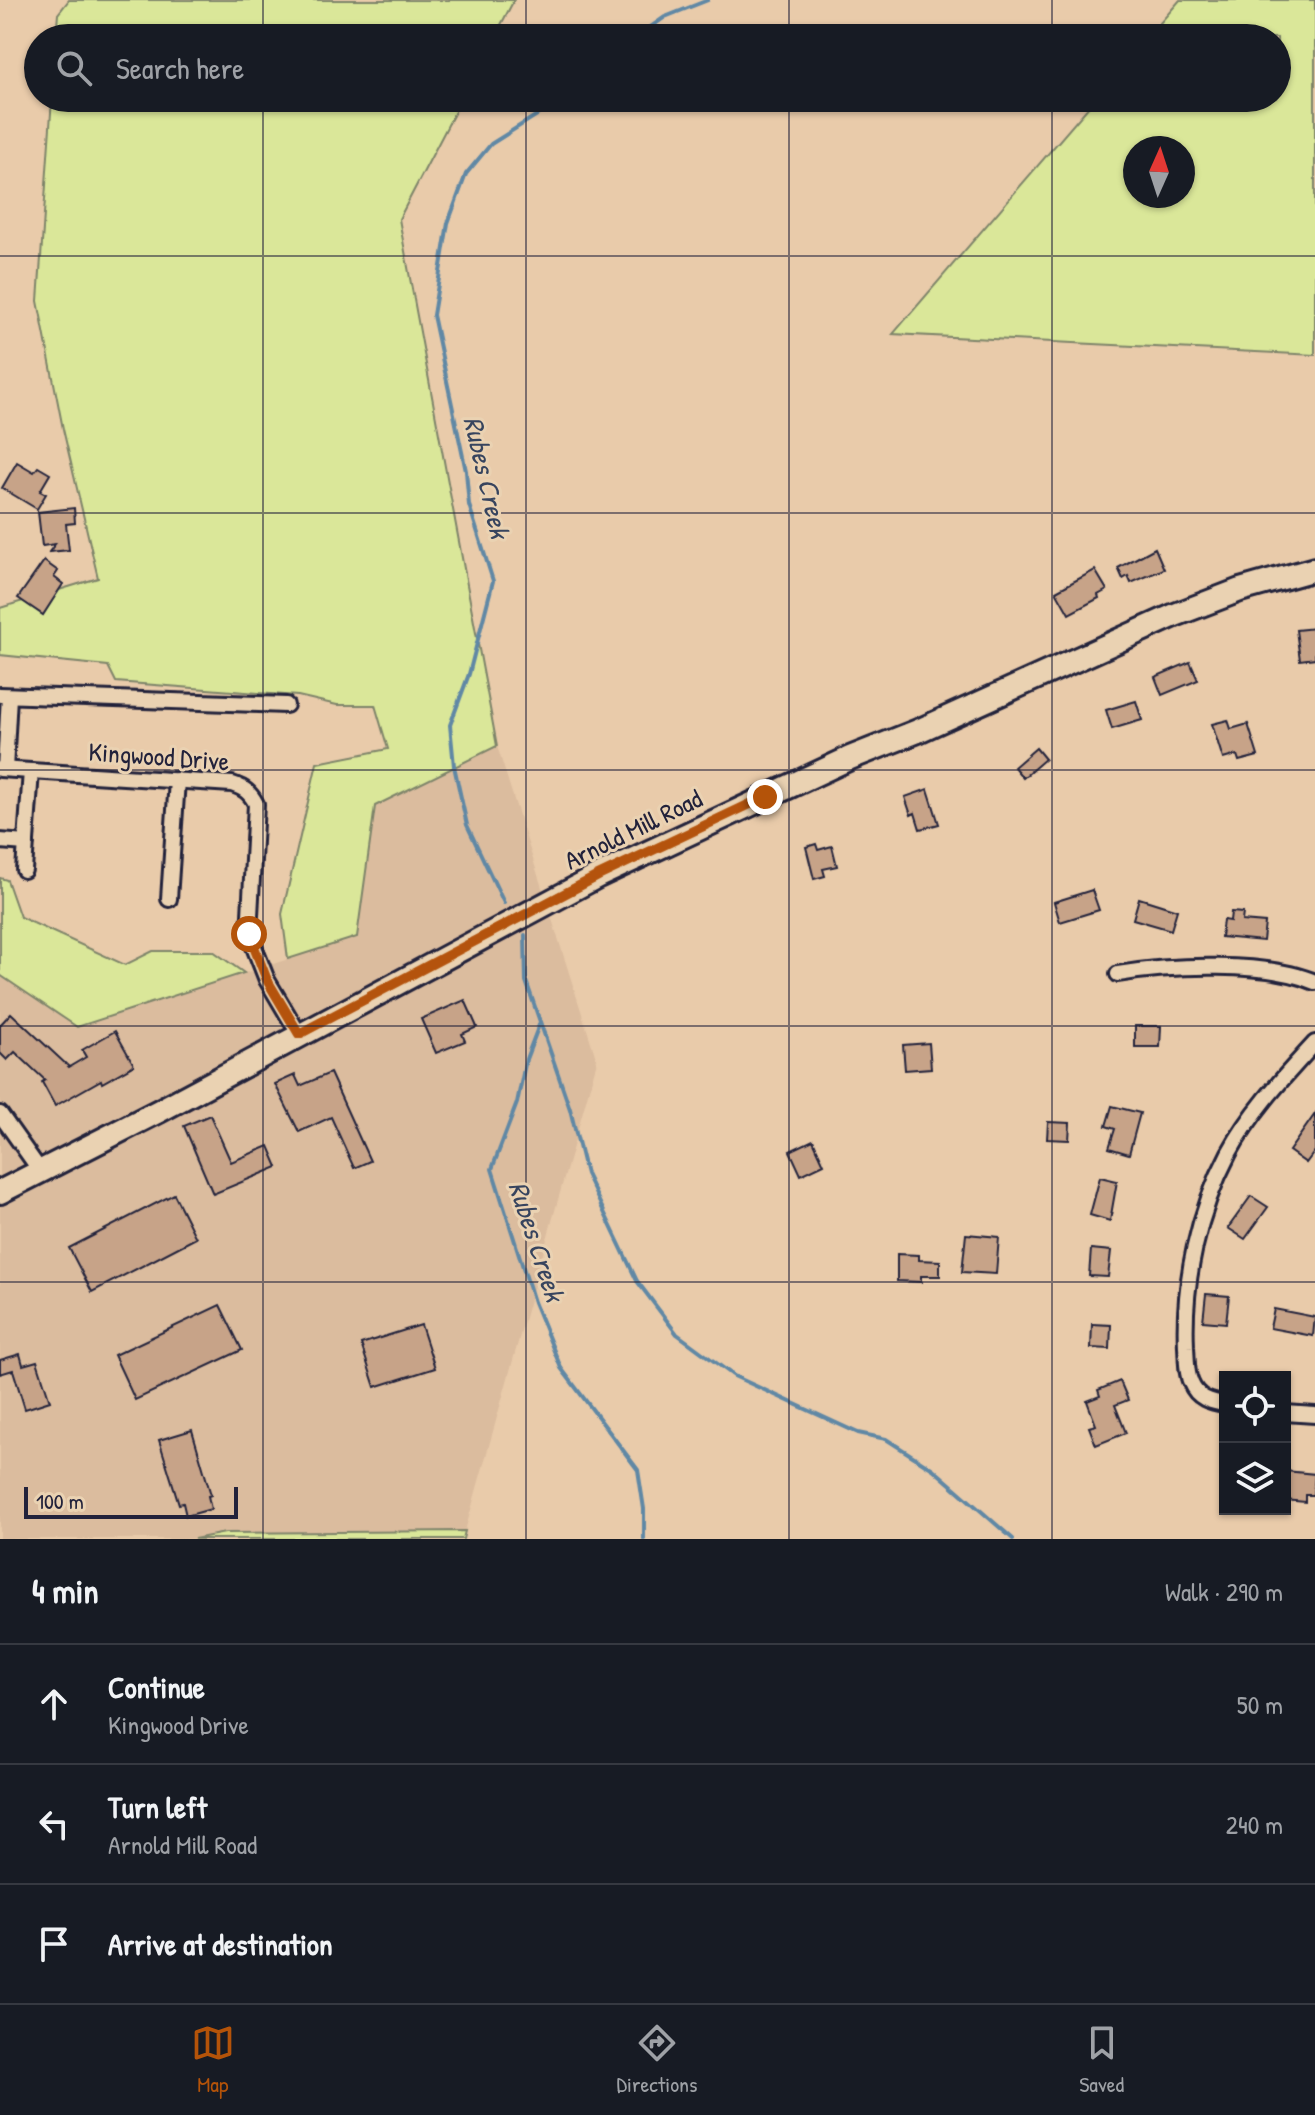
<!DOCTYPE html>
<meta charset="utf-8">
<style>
body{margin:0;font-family:"Patrick Hand",sans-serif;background:#242831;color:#f1f3f6}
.controls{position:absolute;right:24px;bottom:24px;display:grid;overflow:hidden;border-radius:0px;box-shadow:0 2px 6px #0004}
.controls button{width:72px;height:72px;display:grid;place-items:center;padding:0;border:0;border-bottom:2px solid #363941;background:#171b24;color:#f1f3f6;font:40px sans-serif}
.compass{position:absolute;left:1123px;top:136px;width:72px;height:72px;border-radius:50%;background:#171b24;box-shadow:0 2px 6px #0004;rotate:3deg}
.scale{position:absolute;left:24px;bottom:20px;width:214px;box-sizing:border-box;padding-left:8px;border:4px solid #22223b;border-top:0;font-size:22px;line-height:28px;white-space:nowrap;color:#22223b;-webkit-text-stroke:6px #ead2b2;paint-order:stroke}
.stop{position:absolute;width:24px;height:24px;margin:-18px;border:6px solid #b45309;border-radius:50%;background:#fff}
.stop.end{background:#b45309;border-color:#fff;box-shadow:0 2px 8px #0008}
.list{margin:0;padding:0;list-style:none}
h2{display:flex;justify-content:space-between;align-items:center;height:104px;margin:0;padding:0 32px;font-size:34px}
h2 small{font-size:26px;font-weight:400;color:#9ea1a6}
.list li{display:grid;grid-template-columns:52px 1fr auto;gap:24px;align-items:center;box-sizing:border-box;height:120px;padding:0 32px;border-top:2px solid #363941}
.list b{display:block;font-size:30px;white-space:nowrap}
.list p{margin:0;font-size:26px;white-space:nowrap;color:#9ea1a6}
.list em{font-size:26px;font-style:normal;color:#9ea1a6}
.icon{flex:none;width:44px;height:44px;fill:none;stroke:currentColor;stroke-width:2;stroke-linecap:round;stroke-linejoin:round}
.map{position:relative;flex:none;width:1315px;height:1539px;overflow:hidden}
.search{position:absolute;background:#171b24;box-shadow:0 2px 6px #0004;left:24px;right:24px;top:24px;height:88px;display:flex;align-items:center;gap:20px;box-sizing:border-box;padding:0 28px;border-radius:44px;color:#9ea1a6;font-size:30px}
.sheet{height:464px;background:#171b24}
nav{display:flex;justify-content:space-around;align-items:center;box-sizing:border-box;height:112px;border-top:2px solid #363941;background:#171b24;font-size:22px;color:#9ea1a6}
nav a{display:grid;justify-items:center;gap:4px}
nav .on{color:#b45309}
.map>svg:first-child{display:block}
</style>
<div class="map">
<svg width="1315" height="1539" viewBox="0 0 1315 1539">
<rect width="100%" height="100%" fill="#e9cbaa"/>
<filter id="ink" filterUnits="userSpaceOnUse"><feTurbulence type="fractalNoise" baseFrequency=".0125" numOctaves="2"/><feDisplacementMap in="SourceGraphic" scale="16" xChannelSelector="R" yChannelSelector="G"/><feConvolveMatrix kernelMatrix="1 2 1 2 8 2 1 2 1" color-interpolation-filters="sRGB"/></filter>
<g filter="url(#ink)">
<polygon fill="#dbbc9e" points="497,746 597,1061 465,1531 225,1533 194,1539 0,1539 0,975 77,1027 357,937 374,806"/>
<g fill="#dae799" stroke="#7e846a" stroke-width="2" fill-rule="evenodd">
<polygon points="69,0 514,0 494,38 56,38 58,14"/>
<path d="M1180,0H1315V355L893,334L1096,98H1277V38H1147ZM1135,148H1183V196H1135Z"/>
<polygon points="52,98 462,98 399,219 497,746 375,806 357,937 288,959 282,914 317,763 388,749 375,705 337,705 298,696 116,682 108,666 0,655 0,608 98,578 63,429 38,301"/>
<polygon points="0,878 7,880 20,917 125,965 153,951 213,951 244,973 77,1027 0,975"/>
<polygon points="465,1531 463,1539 194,1539 225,1533"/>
</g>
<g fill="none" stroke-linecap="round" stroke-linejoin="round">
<g stroke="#6088a5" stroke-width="4">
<polyline points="635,38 665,17 708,0"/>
<polyline points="504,903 467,825 454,766 450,725 469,674 493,581 469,505 466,471 433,315 448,223 466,174 491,144 564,98"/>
<polyline points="525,935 526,981 570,1109 586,1174 637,1281 677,1334 734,1376 858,1433 886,1439 933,1469 1013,1539"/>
<polyline points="539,1025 526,1059 517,1103 492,1169 534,1302 561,1368 638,1470 644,1509 644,1539"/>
</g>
</g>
<g fill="#c7a388" stroke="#22223b" stroke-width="2">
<polygon points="17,462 34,472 38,467 50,474 40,491 46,494 37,509 2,488"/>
<polygon points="74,508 75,523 66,524 69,550 49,552 55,544 42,546 38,512"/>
<polygon points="1155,548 1164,569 1131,583 1128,576 1123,579 1118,568"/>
<polygon points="44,561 58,571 54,577 63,584 43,615 18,598"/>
<polygon points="1095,570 1107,590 1098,595 1099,598 1069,614 1056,591"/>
<polygon points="1315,628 1315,658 1300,660 1296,630"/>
<polygon points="1190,662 1198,680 1162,695 1155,677"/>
<polygon points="1136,701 1142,720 1112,729 1106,710"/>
<polygon points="1228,720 1231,729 1248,724 1258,756 1239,761 1237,755 1223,759 1212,724"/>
<polygon points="1036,748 1045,759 1023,778 1014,767"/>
<polygon points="928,789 939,824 920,829 915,813 911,815 905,797"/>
<polygon points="816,844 818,850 832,846 837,866 823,869 825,876 814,879 806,847"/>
<polygon points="1092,890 1099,910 1060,922 1054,902"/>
<polygon points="1139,898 1177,910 1171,930 1133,919"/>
<polygon points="1231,912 1243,913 1242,921 1265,923 1263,941 1221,937 1223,920 1230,921"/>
<polygon points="465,1000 477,1027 462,1034 465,1041 436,1053 421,1019"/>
<polygon points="11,1013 69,1067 86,1057 82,1050 115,1031 134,1065 102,1083 101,1080 55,1106 42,1082 45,1080 15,1052 7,1060 0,1053 0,1025"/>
<polygon points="1135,1026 1161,1026 1160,1047 1135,1047"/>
<polygon points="929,1043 931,1068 905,1070 903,1045"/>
<polygon points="330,1073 370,1161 354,1168 331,1117 299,1132 275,1084 295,1075 300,1086"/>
<polygon points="1112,1106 1140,1113 1129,1154 1109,1148 1115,1129 1106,1126"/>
<polygon points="1315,1114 1315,1151 1306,1163 1289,1151"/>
<polygon points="210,1115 231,1162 269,1146 278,1167 213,1194 184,1126"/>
<polygon points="1048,1122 1070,1123 1069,1140 1047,1139"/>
<polygon points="813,1140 824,1164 801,1175 790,1151"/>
<polygon points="1100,1177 1117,1181 1110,1221 1090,1215"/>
<polygon points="174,1194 196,1238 92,1292 69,1248"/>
<polygon points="1251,1196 1268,1207 1245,1239 1228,1228"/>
<polygon points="966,1234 999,1237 996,1274 962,1272"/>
<polygon points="1091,1249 1111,1251 1108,1277 1089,1276"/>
<polygon points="897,1254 919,1255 919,1260 940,1261 940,1276 921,1276 921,1282 897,1281"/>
<polygon points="1206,1294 1229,1296 1226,1323 1203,1321"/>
<polygon points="220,1305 242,1350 135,1400 114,1355"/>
<polygon points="1274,1309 1315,1317 1313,1336 1270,1328"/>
<polygon points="1092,1324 1111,1325 1110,1349 1091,1348"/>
<polygon points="421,1325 435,1368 375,1387 361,1344"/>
<polygon points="20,1354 23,1365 37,1361 50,1401 25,1409 13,1370 0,1374 0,1360"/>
<polygon points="1120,1381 1128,1400 1115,1405 1126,1433 1096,1445 1089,1427 1096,1425 1087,1401 1100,1396 1098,1390"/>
<polygon points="192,1430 211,1495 208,1496 211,1509 186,1516 183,1503 179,1504 159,1440"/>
<polygon points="1285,1471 1315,1474 1313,1495 1305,1495 1305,1502 1285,1500"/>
</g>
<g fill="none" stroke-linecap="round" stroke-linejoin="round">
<defs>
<g id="street">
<polyline points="0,695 286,705"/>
<path d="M0,769L232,784C244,788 250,792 256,804L249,934L267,980L299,1034"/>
<polyline points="5,769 9,696"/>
<polyline points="0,841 26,843"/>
<polyline points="24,870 31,771"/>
<polyline points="169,899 177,780"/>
<path d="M1118,974C1170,965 1267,961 1315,982"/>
<polyline points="0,1114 41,1172"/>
<path d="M1225,1404C1210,1402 1197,1398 1191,1383C1186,1373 1187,1359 1186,1347C1183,1281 1198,1212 1229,1153C1251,1112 1284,1077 1315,1043"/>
<polyline points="1285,1413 1315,1415"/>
</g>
<polyline id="secondary" points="0,1192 159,1111 598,876 850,758 918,731 1175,615 1240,590 1315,569"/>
</defs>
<use href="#street" stroke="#22223b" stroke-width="20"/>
<use href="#secondary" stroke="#22223b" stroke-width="28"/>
<use href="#street" stroke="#ead2b2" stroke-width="14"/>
<use href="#secondary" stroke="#ead2b2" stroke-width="22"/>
</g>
</g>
<g fill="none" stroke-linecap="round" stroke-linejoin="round" filter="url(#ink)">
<polyline stroke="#b45309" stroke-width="10" points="249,934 267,980 299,1034 598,876 765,797"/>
</g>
<path fill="none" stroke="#22223b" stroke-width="2" stroke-opacity="0.55" d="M263,0V38M526,0V38M789,0V38M1052,0V38M263,98V1539M526,98V1539M789,98V1539M1052,98V1539M0,256H1315M0,513H1315M0,770H1315M0,1026H1315M0,1282H1315"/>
<g text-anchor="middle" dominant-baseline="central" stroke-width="6" stroke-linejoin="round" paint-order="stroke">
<g font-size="26" fill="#22223b" stroke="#ead2b2">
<text transform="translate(159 756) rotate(4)">Kingwood Drive</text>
<text transform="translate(633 829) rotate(-26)">Arnold Mill Road</text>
</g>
<g font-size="28" font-style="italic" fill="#37445e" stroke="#ead2b2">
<text transform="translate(487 477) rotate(77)">Rubes Creek</text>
<text transform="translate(537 1241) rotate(72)">Rubes Creek</text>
</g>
</g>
</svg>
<div class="controls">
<button><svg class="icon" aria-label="locate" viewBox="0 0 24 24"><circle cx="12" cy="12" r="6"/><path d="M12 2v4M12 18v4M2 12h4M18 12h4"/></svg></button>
<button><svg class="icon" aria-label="layers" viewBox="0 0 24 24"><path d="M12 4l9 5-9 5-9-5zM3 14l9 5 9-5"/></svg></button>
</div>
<svg class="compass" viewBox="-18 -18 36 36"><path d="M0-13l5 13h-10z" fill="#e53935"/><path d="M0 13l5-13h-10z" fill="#9ea1a6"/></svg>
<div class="scale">100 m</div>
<div class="stop" style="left:249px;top:934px"></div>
<div class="stop end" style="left:765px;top:797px"></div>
<div class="search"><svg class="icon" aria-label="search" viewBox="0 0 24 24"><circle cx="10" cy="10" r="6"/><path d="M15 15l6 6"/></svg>Search here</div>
</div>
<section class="sheet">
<h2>4 min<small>Walk · 290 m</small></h2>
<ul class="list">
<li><svg class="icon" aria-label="ahead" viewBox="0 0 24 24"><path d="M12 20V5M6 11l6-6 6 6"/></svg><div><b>Continue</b><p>Kingwood Drive</p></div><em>50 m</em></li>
<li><svg class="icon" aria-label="left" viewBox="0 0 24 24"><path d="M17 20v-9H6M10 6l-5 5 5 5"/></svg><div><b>Turn left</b><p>Arnold Mill Road</p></div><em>240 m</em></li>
<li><svg class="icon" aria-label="arrive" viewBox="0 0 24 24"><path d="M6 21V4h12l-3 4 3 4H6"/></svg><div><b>Arrive at destination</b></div></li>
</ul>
</section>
<nav>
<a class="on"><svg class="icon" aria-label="map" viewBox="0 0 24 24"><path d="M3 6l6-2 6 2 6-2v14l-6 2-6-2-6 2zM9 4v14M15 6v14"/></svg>Map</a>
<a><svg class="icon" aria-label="directions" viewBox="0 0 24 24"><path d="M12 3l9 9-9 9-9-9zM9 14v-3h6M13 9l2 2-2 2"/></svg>Directions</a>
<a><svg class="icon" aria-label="saved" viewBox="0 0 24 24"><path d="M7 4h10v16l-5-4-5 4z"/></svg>Saved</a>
</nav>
